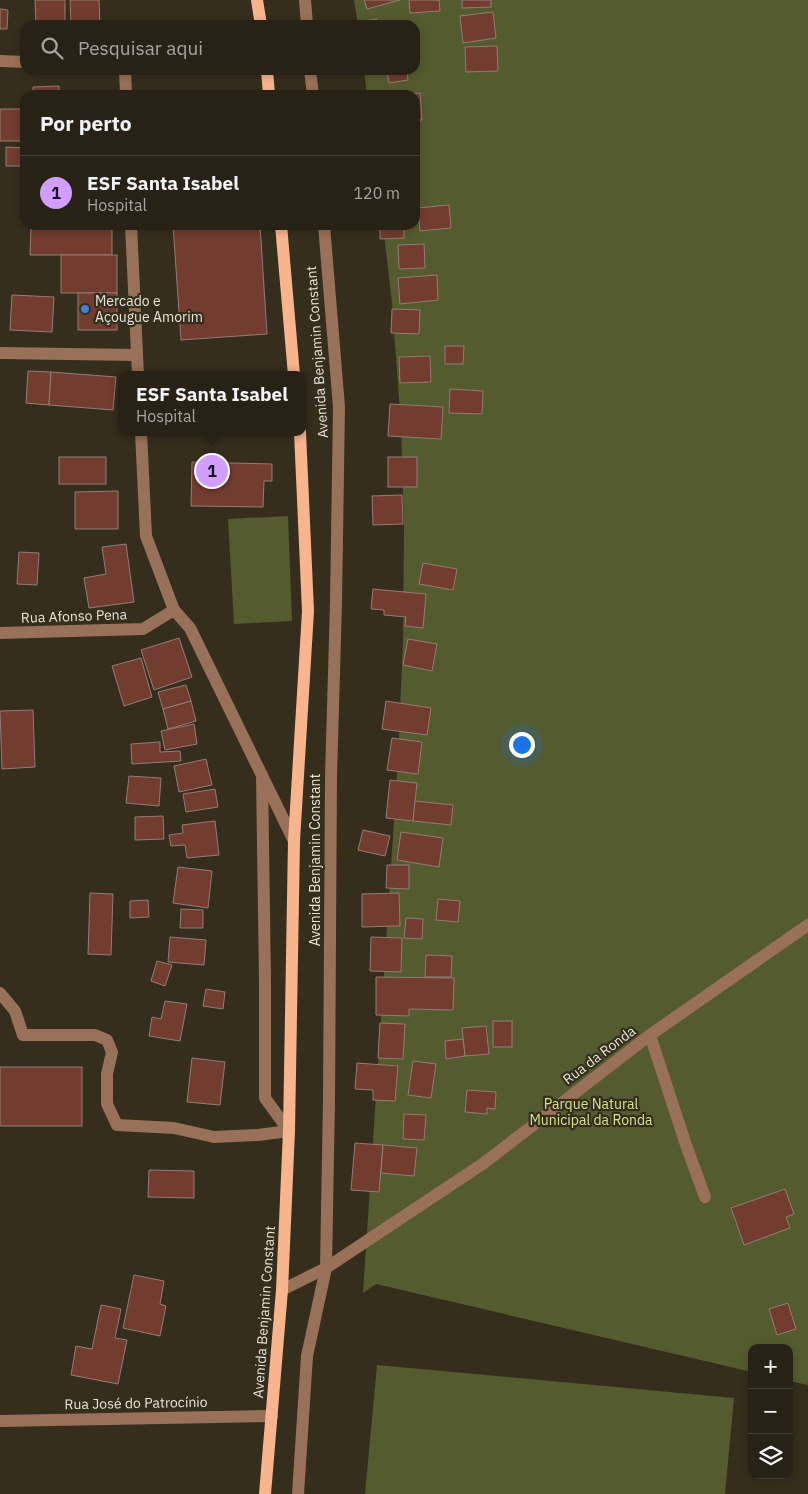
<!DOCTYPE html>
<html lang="pt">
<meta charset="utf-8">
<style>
body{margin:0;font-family:"IBM Plex Sans",sans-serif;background:#302a1f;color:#f1f3f6}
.controls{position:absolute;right:15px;bottom:15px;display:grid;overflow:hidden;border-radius:10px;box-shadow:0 2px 8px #0003}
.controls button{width:45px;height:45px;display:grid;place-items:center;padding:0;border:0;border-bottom:1px solid #443f35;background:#282216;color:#f1f3f6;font:25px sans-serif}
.you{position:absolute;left:521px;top:744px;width:18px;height:18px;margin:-12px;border:4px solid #fff;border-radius:50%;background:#1a73e8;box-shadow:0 0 0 8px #1a73e833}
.badge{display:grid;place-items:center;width:32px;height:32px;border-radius:50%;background:#d19dfe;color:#111;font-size:16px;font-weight:700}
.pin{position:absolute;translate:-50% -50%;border:2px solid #fff;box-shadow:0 1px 5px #0006}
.popup{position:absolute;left:118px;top:371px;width:188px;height:65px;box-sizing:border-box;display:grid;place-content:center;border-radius:10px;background:#282216;filter:drop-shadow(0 1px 4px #0005);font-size:16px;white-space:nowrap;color:#a5a4a1}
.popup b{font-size:19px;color:#f1f3f6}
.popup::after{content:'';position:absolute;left:50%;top:100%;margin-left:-10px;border:10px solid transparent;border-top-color:#282216}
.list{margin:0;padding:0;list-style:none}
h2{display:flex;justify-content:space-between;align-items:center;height:65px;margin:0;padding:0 20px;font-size:21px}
h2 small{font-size:16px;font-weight:400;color:#a5a4a1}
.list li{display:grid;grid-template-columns:32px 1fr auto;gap:15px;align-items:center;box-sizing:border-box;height:75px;padding:0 20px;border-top:1px solid #443f35}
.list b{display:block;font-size:19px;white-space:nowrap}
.list p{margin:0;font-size:16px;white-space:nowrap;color:#a5a4a1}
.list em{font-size:16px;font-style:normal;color:#a5a4a1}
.icon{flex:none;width:28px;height:28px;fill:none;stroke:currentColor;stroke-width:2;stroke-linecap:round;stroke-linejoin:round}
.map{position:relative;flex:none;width:808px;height:1494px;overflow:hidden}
.search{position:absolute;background:#282216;box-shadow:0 2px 8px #0003;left:20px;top:20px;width:400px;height:55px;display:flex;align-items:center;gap:12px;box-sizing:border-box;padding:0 18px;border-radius:15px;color:#a5a4a1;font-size:19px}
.panel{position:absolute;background:#282216;box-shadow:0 2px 8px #0003;left:20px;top:90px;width:400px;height:140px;border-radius:15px}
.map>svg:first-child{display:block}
</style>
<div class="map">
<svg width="808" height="1494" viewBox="0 0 808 1494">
<rect width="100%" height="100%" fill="#352e1d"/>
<g fill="#545b2e">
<polygon points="354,0 808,0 808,1385 789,1381 789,1348 752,1348 752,1372 376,1284 363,1293 398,760 403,641 404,529 401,426 392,303 383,225 415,225 415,95 367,95 364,70 415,70 415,25 358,25"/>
<polygon points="288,516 292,621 234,624 228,519"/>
<polygon points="377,1365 734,1398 725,1494 365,1494"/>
</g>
<g fill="#723c2f" stroke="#947c76">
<polygon points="35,0 65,0 65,25 36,25"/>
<polygon points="70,0 99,0 100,25 71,25"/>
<polygon points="364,0 400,0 367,9"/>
<polygon points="409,0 439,0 440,11 410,13"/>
<polygon points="462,0 491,0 491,7 462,8"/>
<polygon points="0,9 8,10 7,29 0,29"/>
<polygon points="493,12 496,38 463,43 460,16"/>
<polygon points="377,19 378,25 359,25 358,22"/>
<polygon points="497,46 498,71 466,72 465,47"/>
<polygon points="387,70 407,70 408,80 389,83"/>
<polygon points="59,86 59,94 106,93 106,95 33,95 33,87"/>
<polygon points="420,93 422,120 415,120 415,95 401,95"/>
<polygon points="0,109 23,109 22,141 0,141"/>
<polygon points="6,147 25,148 25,166 6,166"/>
<polygon points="415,172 417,172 418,200 415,200"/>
<polygon points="449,205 451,228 420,231 418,208"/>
<polygon points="31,225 112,225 112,255 30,255"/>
<polygon points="173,225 260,225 267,334 181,340"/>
<polygon points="380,225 404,225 404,238 380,239"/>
<polygon points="424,244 425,268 399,269 398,245"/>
<rect x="61" y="255" width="56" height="38"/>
<polygon points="437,275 438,300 400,304 398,278"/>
<rect x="78" y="293" width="39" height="37"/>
<polygon points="12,295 54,297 52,332 10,330"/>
<polygon points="392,309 420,310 419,334 391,333"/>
<polygon points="445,346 464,346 463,364 445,364"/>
<polygon points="430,356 431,382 400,383 399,357"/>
<polygon points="28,371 51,372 49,405 26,403"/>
<polygon points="51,372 116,377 113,410 49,405"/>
<polygon points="450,389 483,391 482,414 449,413"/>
<polygon points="390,404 443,407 441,439 388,436"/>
<rect x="59" y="457" width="47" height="27"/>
<rect x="388" y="457" width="29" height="30"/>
<polygon points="192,462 272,464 272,481 264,481 263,507 191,506"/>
<polygon points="118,491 118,529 75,529 75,492"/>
<polygon points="402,495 403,524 373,525 372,496"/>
<polygon points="126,544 134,602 89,608 84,578 106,574 102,547"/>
<polygon points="19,552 39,553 37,585 17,584"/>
<polygon points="423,563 457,569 453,590 419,584"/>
<polygon points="373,589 426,594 423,628 405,626 406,617 384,615 384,610 371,609"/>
<polygon points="179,638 192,677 154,690 141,650"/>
<polygon points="408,639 437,644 432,671 403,665"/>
<polygon points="141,658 152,697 124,706 112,666"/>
<polygon points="186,685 191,701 163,709 158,692"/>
<polygon points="191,701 196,721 168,729 163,709"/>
<polygon points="386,701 431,708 427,735 382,729"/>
<polygon points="33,710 35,767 2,769 0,711"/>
<polygon points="194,724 197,744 165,750 161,731"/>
<polygon points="392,738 422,742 418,774 387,770"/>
<polygon points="160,742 160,752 180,751 181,761 132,764 131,744"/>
<polygon points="206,759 212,785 179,792 174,766"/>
<polygon points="129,776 161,778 159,806 126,803"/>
<polygon points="390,780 417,783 413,821 386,818"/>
<polygon points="215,789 218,807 186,812 183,794"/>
<polygon points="415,801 453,805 451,825 413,821"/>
<polygon points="163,816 164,839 135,840 135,817"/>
<polygon points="215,821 219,855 187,858 185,845 171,846 169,835 183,833 182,825"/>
<polygon points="363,830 390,836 385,856 358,850"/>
<polygon points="401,832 443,838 439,867 397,860"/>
<polygon points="387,865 409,865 409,889 386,888"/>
<polygon points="178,867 212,871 208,908 173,903"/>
<polygon points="90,893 113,894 111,955 88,954"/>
<polygon points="399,893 400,926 362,927 362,894"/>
<polygon points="438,899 460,901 458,922 436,920"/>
<polygon points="148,900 149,917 130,918 130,901"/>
<polygon points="181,909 203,910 203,928 180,928"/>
<polygon points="406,918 423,919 422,939 404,938"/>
<polygon points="170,937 206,940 204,965 168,962"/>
<polygon points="371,937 402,938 401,972 370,971"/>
<polygon points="426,955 452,956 451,977 425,977"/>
<polygon points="157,961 172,965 165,986 151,981"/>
<polygon points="376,977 454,978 453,1010 409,1009 409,1016 376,1015"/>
<polygon points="206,989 225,992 223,1009 203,1006"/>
<polygon points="165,1001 187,1004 180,1041 149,1036 152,1017 161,1019"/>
<rect x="493" y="1021" width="19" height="26"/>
<polygon points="380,1023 405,1024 403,1059 378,1058"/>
<polygon points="486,1026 489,1054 465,1056 462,1028"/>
<polygon points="463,1039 465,1056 446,1059 445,1041"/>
<polygon points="192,1058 225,1062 220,1105 187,1102"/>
<polygon points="413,1061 436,1064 431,1098 408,1095"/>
<polygon points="357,1063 398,1066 395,1101 373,1100 373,1090 355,1089"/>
<rect x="0" y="1067" width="82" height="59"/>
<polygon points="467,1090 496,1092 495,1109 487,1108 487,1114 465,1112"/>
<polygon points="404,1114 426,1115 424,1140 403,1139"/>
<polygon points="355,1143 383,1145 379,1192 351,1190"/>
<polygon points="383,1145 417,1148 414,1176 381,1173"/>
<polygon points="149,1170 194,1171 194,1198 148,1197"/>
<polygon points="785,1189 794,1214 786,1217 790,1228 744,1245 731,1208"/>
<polygon points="134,1275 164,1281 160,1304 166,1306 160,1336 123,1328"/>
<polygon points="788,1303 796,1329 777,1335 769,1309"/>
<polygon points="101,1305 121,1309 115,1338 127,1340 118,1384 71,1375 76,1346 92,1349"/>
</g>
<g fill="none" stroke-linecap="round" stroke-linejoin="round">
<g stroke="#997058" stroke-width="12">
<polyline points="305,0 307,25"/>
<polyline points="0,61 25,62"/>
<polyline points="125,70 126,95"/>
<polyline points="310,70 313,95"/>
<polyline points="131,225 138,375"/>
<polyline points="0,353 137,355"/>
<polyline points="141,432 146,536 174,610 190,628 294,841"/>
<polyline points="0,633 143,629 174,610"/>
<polyline points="0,993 15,1011 23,1035 95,1035 107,1040 112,1052 107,1074 107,1104 117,1125 174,1128 214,1137 258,1135 289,1131 265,1098 265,982 262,775"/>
<polyline points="650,1035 686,1145 705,1197"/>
<polyline points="282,1290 326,1268 484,1163 650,1035 808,925"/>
<polyline points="0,1421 272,1416"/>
<polyline points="298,1494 307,1356 326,1268 329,1099 331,777 336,603 339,407 324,225"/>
</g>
<g stroke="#f8b58d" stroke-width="12">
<polyline points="257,0 261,25"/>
<polyline points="267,70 269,95"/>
<polyline points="281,225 294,375"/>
<polyline points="265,1494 282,1290 289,1131 294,841 308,611 300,432"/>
</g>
</g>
<circle fill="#3f7fe0" stroke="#352e1d" stroke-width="2" cx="85" cy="309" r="5"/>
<g text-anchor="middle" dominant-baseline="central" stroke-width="4.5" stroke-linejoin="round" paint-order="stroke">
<g font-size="14" fill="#e7e3d8" stroke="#352e1d" text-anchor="start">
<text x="95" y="301">Mercado e<tspan x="95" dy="16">Açougue Amorim</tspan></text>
</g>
<g font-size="14" fill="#e7e3d8" stroke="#352e1d">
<text transform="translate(317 352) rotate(-94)">Avenida Benjamin Constant</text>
<text transform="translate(74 616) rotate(-2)">Rua Afonso Pena</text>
<text transform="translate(315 860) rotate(-90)">Avenida Benjamin Constant</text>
<text transform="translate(599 1055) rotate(-37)">Rua da Ronda</text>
<text transform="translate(264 1312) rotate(-86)">Avenida Benjamin Constant</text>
<text transform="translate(136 1403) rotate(-1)">Rua José do Patrocínio</text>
</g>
<g font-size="14" fill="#d6e48f" stroke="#352e1d">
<text x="591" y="1104">Parque Natural<tspan x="591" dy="16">Municipal da Ronda</tspan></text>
</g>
</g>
</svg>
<div class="controls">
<button>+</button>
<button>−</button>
<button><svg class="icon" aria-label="layers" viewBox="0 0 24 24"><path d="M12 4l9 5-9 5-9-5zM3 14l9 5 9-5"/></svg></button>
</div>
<div class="you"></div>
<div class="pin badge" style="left:212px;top:471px">1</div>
<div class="popup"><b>ESF Santa Isabel</b>Hospital</div>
<div class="search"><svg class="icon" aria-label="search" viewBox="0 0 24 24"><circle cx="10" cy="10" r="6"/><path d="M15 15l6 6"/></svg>Pesquisar aqui</div>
<section class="panel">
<h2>Por perto<small></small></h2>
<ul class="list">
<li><span class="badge">1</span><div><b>ESF Santa Isabel</b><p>Hospital</p></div><em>120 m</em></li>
</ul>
</section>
</div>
